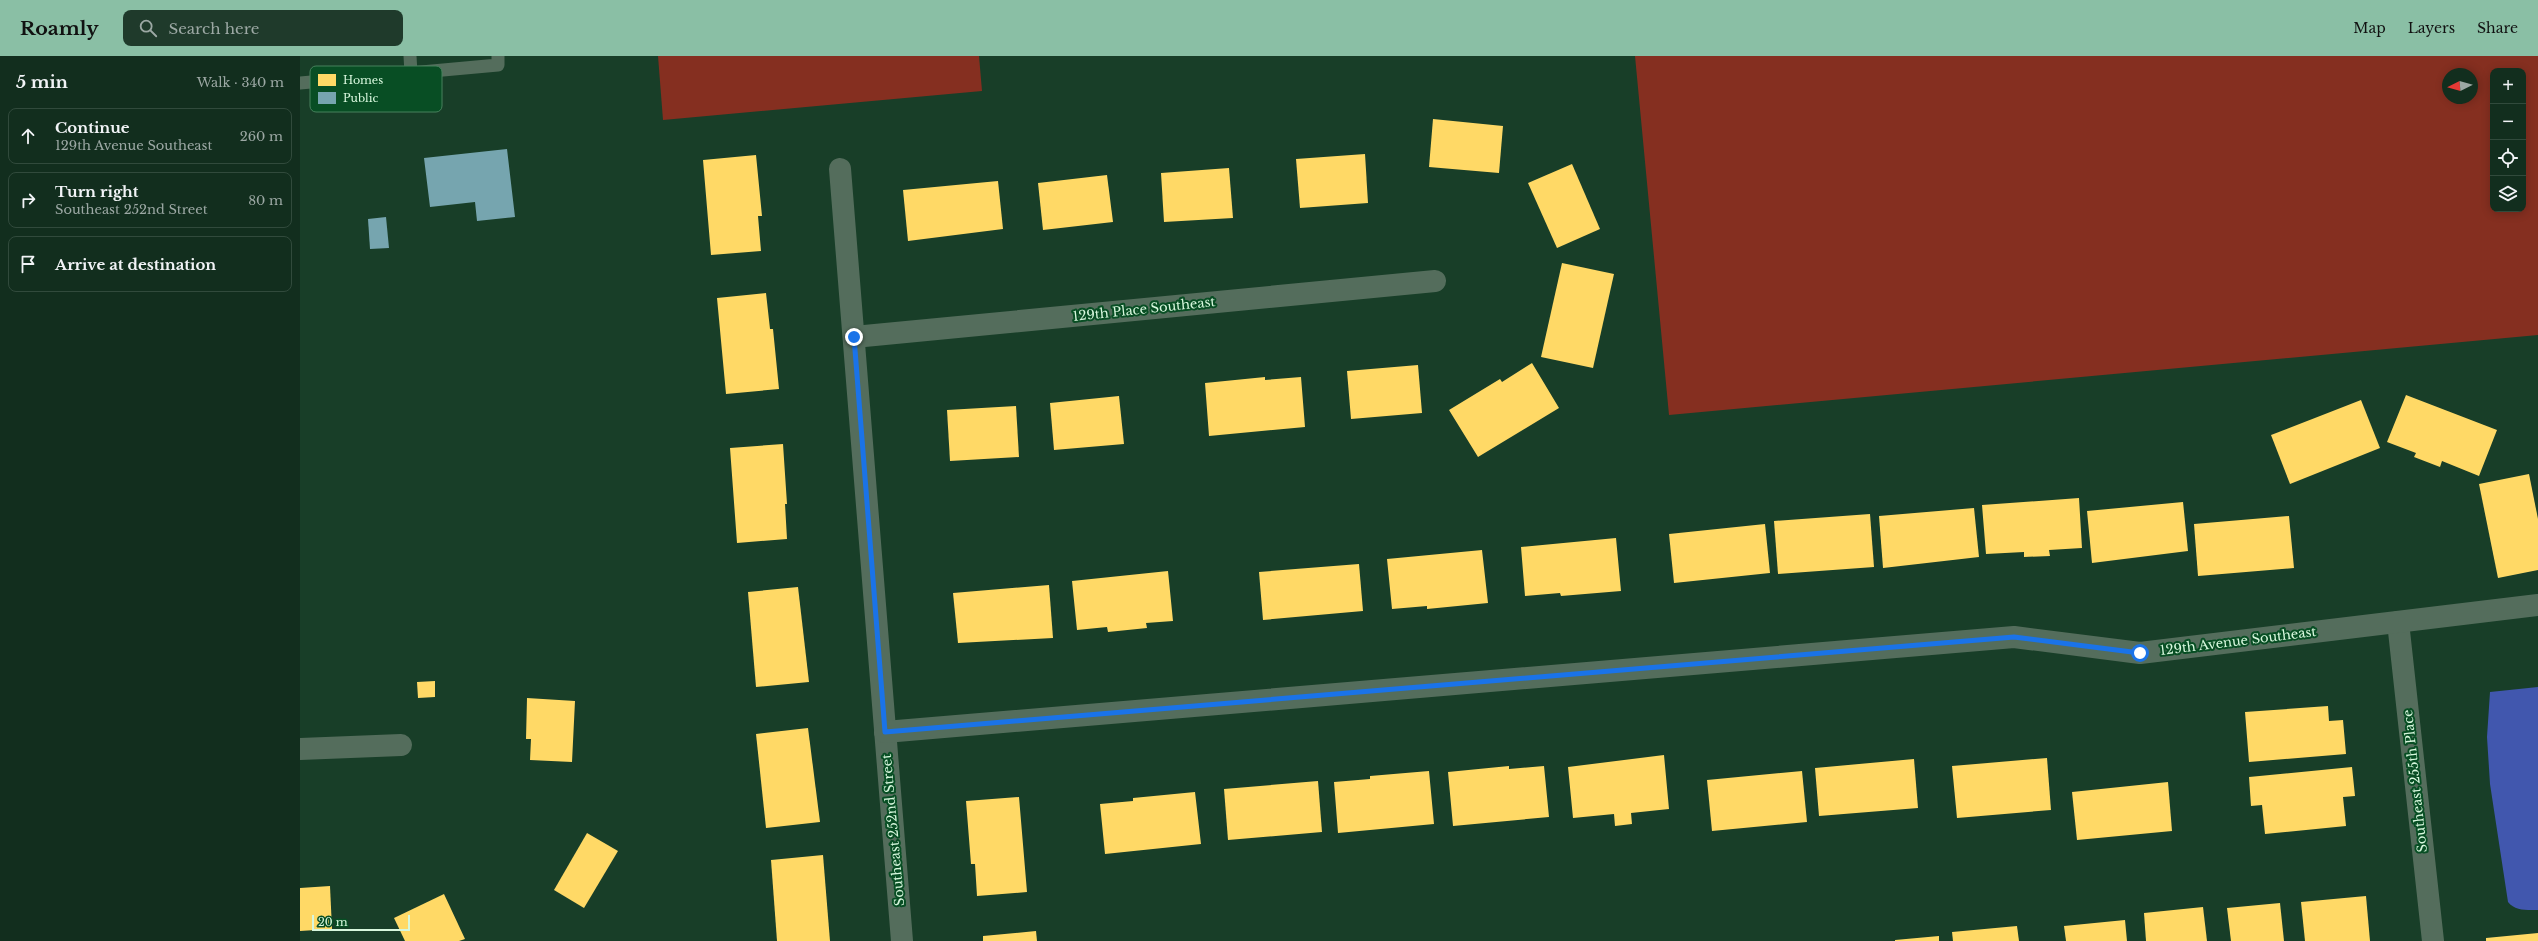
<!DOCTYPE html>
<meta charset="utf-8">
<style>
body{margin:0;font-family:"Libre Baskerville",serif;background:#1f3a2b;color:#f1f3f6}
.controls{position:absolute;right:12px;top:12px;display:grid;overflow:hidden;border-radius:8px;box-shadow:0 2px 10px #0003}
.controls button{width:36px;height:36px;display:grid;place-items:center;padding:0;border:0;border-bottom:1px solid #314a3c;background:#122e1e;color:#f1f3f6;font:20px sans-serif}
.compass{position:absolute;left:2142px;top:12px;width:36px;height:36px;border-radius:50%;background:#122e1e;box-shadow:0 2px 10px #0003;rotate:265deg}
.scale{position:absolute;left:12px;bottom:10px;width:98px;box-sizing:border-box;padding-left:4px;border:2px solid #d7f7dd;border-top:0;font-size:11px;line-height:14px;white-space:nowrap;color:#d7f7dd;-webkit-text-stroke:3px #084e24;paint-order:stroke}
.stop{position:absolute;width:12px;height:12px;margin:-9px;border:3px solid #1a73e8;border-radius:50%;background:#fff}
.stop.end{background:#1a73e8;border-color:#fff;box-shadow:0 1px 4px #0008}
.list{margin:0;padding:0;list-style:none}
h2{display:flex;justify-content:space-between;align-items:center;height:52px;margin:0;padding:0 16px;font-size:17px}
h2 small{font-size:13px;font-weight:400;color:#9ca8a4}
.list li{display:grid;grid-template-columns:26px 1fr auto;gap:12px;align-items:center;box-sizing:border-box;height:56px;margin:0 8px 8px;padding:0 8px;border:1px solid #314a3c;border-radius:8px}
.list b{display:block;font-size:15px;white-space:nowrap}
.list p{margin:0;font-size:13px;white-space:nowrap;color:#9ca8a4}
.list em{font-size:13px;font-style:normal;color:#9ca8a4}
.icon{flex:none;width:22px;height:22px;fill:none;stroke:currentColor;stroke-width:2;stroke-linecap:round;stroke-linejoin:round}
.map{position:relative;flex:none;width:2238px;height:885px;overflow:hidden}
header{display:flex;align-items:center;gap:24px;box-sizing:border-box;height:56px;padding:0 20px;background:#8abfa5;color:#111}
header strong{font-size:19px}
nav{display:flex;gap:22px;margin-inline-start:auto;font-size:14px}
.search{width:280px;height:36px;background:#1f3a2b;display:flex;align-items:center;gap:10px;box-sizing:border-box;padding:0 14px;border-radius:8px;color:#9ca8a4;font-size:15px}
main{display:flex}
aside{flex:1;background:#122e1e}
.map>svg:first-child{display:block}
</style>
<header>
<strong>Roamly</strong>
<div class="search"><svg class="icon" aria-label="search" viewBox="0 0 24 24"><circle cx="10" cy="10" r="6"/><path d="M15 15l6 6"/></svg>Search here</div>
<nav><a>Map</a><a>Layers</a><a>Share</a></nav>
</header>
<main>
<aside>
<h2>5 min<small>Walk · 340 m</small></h2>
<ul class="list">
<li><svg class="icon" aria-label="ahead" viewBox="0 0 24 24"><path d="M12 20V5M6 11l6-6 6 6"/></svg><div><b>Continue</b><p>129th Avenue Southeast</p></div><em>260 m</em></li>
<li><svg class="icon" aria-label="right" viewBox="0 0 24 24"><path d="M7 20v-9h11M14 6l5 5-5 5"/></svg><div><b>Turn right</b><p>Southeast 252nd Street</p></div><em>80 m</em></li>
<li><svg class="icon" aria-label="arrive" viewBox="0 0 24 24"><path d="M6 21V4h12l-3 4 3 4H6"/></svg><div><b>Arrive at destination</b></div></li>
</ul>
</aside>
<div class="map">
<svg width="2238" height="885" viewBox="0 0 2238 885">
<rect width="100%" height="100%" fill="#183e28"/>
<g fill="#852f20" fill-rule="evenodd">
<polygon points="358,0 679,0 682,35 363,64"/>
<path d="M1335,0H2238V279L1369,359ZM2193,15H2223V153H2193ZM2148,18H2172V42H2148Z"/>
</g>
<path fill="#4157ae" d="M2238,631V854C2226,854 2215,855 2208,846L2190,728L2187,681L2190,636Z"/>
<g fill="#ffd966">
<polygon points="1133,63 1203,70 1199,117 1129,111"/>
<polygon points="1065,98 1068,147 1000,152 996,103"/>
<polygon points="456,99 462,160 458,160 461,195 411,199 403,104"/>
<polygon points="1272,108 1300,173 1257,192 1228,127"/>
<polygon points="929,112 933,162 864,166 861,117"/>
<polygon points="807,119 813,166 743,174 738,127"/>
<polygon points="698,125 703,173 608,185 603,134"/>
<polygon points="1262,207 1314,218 1293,312 1241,301"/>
<polygon points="466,237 470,273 473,273 479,333 426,338 417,242"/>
<polygon points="1232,307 1259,352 1178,401 1149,354 1200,323 1202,326"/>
<polygon points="1118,309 1122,357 1051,363 1047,315"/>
<polygon points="965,321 965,324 1001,321 1005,371 909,380 905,327"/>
<polygon points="2106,339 2197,374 2179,420 2142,405 2140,411 2114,401 2116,397 2087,386"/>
<polygon points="819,340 824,388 754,394 750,347"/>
<polygon points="2061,344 2080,392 1990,428 1971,379"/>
<polygon points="716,350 719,401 650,405 647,354"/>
<polygon points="483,388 487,448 485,448 487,483 437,487 430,392"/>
<polygon points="2229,418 2238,463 2238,514 2198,522 2179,428"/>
<polygon points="1779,442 1782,492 1749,494 1750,500 1724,501 1724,496 1686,498 1682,449"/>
<polygon points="1883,446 1888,495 1792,507 1787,455"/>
<polygon points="1674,452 1679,501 1583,512 1579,460"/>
<polygon points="1570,458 1574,511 1478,518 1474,465"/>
<polygon points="1989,460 1994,512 1898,520 1894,468"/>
<polygon points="1465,468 1470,517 1374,527 1369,478"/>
<polygon points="1316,482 1321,535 1261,540 1260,537 1225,540 1221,491"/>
<polygon points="1182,494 1188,547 1127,553 1127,550 1092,553 1087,503"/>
<polygon points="1059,508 1063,555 963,564 959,516"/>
<polygon points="868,515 873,565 846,567 847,572 808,576 807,571 777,574 772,525"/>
<polygon points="749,529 753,582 658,587 653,537"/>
<polygon points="498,531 509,626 456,631 448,536"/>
<polygon points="135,625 135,641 118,642 117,626"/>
<polygon points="227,642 275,645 272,706 230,704 231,683 226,683"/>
<polygon points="2028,650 2029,665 2043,664 2046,698 1949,706 1945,656"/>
<polygon points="508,672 520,766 466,772 456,678"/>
<polygon points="1364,699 1369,753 1331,757 1332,768 1315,770 1314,758 1273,762 1268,711"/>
<polygon points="1747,702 1751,754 1657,762 1652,710"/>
<polygon points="1614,703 1618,752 1519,760 1515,712"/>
<polygon points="1209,710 1209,713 1244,710 1249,761 1153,770 1148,716"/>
<polygon points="2052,711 2055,740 2043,741 2046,770 1965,778 1962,749 1951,750 1949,721"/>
<polygon points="1129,715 1134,768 1038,777 1034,726 1070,723 1070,720"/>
<polygon points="1502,715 1507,766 1412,775 1407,724"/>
<polygon points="1018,725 1022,776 928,784 924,733"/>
<polygon points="1868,726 1872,775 1777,784 1772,736"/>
<polygon points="895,736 901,788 805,798 800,748 833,745 833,742"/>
<polygon points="719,741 727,836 677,840 675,808 671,808 666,745"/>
<polygon points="287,777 318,795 284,852 254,834"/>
<polygon points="523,799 530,885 477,885 471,804"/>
<polygon points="30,830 32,873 0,875 0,832"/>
<polygon points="144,838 165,883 159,885 105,885 94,862"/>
<polygon points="2066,840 2070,885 2005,885 2001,846"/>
<polygon points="1980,847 1984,885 1931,885 1927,852"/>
<polygon points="1903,851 1907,885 1846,885 1844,857"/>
<polygon points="1825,864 1827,885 1766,885 1764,870"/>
<polygon points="1717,870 1719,885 1653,885 1652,876"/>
<polygon points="736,875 737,885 683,885 683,880"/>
<polygon points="2238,877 2238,885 2186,885 2186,882"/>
<polygon points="1639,880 1639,885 1595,885 1595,884"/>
</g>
<g fill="#76a5af">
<polygon points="207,93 215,161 177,165 175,146 130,151 124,102"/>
<polygon points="86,161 89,192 70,193 68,163"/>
</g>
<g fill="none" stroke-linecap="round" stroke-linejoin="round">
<g stroke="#546d5c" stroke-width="13">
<polyline points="110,0 111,17"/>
<polyline points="0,27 198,9 198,0"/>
</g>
<g stroke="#546d5c" stroke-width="22">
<polyline points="540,113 602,885"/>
<polyline points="554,281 1135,225"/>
<polyline points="2098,566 2133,885"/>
<polyline points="585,676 1714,581 1840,597 2238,549"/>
<polyline points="0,693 101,689"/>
</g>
</g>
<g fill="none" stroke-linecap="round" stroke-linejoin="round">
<polyline stroke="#1a73e8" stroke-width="5" points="554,281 585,676 1714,581 1840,597"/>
</g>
<g text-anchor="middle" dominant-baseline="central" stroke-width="4" stroke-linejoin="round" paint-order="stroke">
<g font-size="13" fill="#d7f7dd" stroke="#084e24">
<text transform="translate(844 253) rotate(-6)">129th Place Southeast</text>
<text transform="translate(1938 585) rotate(-7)">129th Avenue Southeast</text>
<text transform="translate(2115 725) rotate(-96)">Southeast 255th Place</text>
<text transform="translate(593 774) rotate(-95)">Southeast 252nd Street</text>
</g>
</g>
<rect x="10" y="10" width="132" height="46" rx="6" fill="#084e24" stroke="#46815c" stroke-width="1"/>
<rect x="18" y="18" width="18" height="12" fill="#ffd966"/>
<rect x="18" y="36" width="18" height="12" fill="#76a5af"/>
<g font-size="11" fill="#d7f7dd">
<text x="43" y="28">Homes</text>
<text x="43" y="46">Public</text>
</g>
</svg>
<div class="controls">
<button>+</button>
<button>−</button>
<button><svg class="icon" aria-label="locate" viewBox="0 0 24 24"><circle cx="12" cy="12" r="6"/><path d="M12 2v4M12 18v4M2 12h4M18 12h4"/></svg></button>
<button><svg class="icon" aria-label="layers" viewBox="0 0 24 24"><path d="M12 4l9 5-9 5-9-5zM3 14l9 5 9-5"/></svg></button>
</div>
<svg class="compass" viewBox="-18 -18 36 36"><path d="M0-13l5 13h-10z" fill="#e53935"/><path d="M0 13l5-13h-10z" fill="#9ca8a4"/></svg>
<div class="scale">20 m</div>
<div class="stop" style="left:1840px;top:597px"></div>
<div class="stop end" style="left:554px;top:281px"></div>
</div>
</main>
